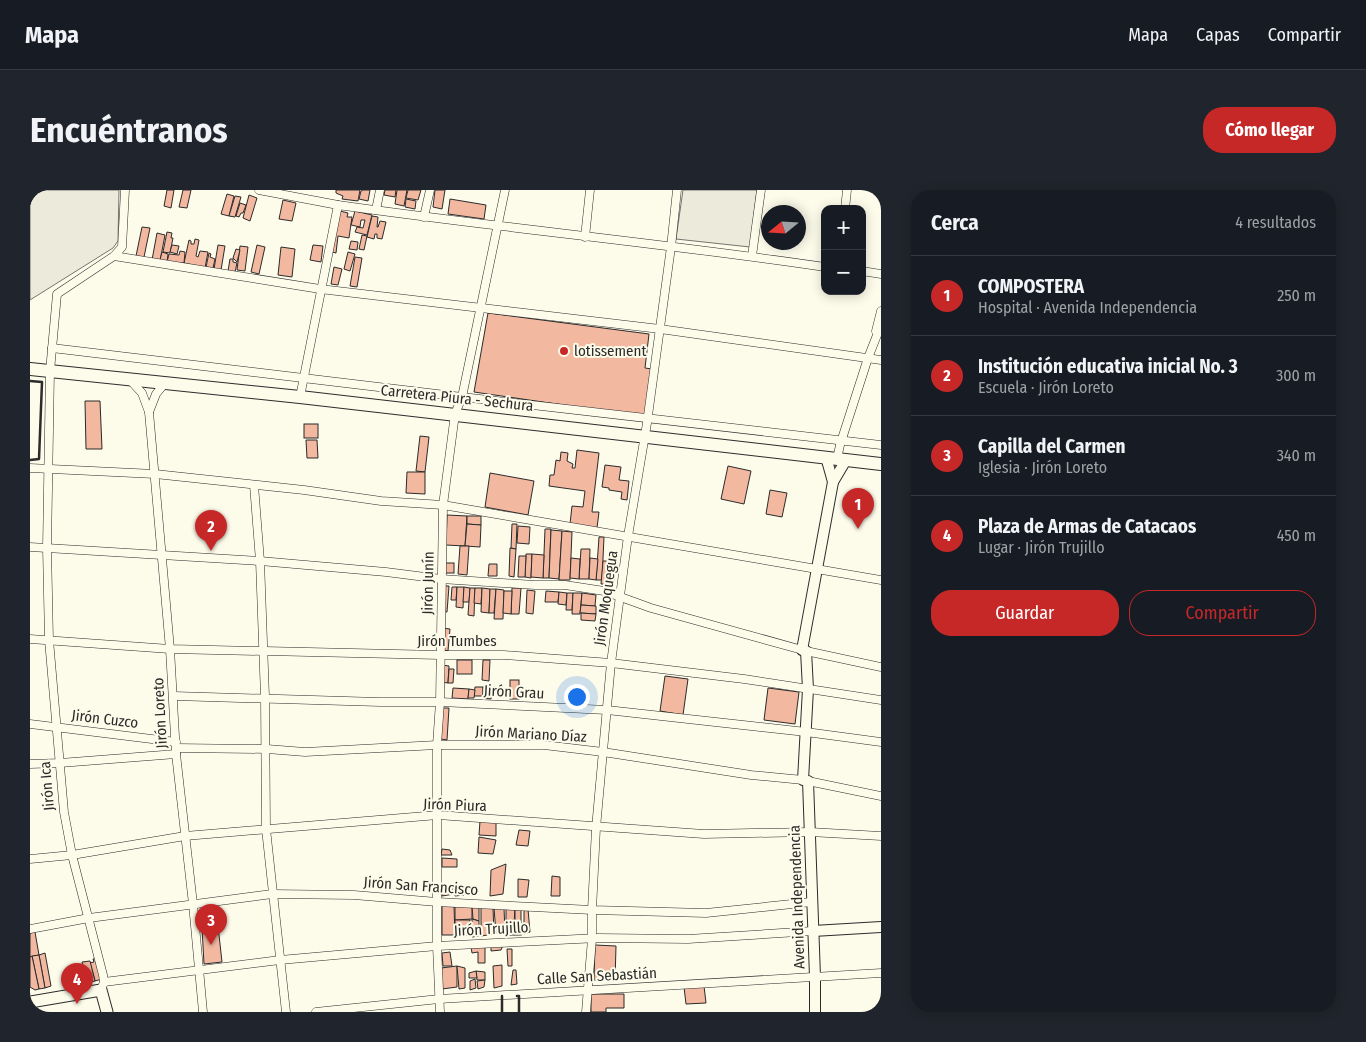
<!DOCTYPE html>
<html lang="es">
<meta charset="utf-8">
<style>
body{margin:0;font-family:"Fira Sans Condensed",sans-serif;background:#20242c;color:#f1f3f6}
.controls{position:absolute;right:15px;top:15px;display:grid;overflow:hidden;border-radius:10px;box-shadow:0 2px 12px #0003}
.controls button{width:45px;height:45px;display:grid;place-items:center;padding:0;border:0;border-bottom:1px solid #363941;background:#171b24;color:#f1f3f6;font:25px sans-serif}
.compass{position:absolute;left:731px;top:15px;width:45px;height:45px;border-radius:50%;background:#171b24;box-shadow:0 2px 12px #0003;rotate:252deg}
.you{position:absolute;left:546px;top:506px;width:18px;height:18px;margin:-12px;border:4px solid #fff;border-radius:50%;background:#1a73e8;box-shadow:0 0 0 8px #1a73e833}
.badge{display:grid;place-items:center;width:32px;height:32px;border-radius:50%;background:#c62828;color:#fff;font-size:16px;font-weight:700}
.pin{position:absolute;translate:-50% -41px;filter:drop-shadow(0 1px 2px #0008)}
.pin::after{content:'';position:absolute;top:26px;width:18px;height:15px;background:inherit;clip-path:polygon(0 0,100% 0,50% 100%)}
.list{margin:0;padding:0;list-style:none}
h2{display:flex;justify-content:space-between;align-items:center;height:65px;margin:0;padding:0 20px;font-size:21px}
h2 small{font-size:16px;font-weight:400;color:#9ea1a6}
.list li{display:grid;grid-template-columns:32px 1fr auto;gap:15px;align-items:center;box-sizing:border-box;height:80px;padding:0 20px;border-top:1px solid #363941}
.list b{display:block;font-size:19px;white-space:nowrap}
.list p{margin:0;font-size:16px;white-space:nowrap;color:#9ea1a6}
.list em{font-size:16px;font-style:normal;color:#9ea1a6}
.actions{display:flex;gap:10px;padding:15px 20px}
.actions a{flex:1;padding:11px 0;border:1px solid #c62828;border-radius:20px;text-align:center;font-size:18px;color:#c62828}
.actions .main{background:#c62828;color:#fff}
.map{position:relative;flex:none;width:851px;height:822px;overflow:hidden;border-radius:20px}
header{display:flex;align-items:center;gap:30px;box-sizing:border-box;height:70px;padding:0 25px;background:#171b24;border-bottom:1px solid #363941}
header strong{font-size:24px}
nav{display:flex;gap:28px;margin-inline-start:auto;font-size:18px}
.intro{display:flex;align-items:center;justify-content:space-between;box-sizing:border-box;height:120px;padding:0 30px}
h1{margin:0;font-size:35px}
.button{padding:12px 22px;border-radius:20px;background:#c62828;color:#fff;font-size:18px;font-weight:700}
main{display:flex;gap:30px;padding:0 30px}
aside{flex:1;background:#171b24;border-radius:20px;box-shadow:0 2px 12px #0003}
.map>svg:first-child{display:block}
</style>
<header>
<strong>Mapa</strong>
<nav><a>Mapa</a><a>Capas</a><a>Compartir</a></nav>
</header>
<div class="intro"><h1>Encuéntranos</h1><a class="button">Cómo llegar</a></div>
<main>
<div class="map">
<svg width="851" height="822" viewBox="0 0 851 822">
<rect width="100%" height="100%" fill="#fdfbea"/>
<g fill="#ecebdb" stroke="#74746e">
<polygon points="0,0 89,0 88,51 83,58 0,110"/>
<polygon points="653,0 727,0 720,57 646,49"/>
</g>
<g fill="#f2b8a0" stroke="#2b2b2b">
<polygon points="137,0 144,0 141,18 134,16"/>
<polygon points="153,0 161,0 157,18 149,17"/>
<polygon points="306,0 330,0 328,11 312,9 313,6 306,3"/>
<polygon points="333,0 340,0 338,11 329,9 331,1"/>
<polygon points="355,0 366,0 365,7 354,5"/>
<polygon points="367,0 377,0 374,16 365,14"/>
<polygon points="378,0 391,0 388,10 376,8"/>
<polygon points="405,0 415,0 412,19 403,17"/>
<polygon points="197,4 204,6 199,26 191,24"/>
<polygon points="219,5 227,8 220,31 213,28"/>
<polygon points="205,6 211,7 205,27 199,26"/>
<polygon points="376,9 386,11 385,19 375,17"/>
<polygon points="420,9 456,15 454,29 418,24"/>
<polygon points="253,10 266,13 262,31 249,29"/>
<polygon points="210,13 216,15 213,23 211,23 209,27 206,26"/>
<polygon points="310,21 318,23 317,27 322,27 319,48 308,46 306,63 302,62"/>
<polygon points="325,21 342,25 337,45 325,42 327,37 333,38 335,30 331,30 330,37 321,35"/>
<polygon points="342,26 348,27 347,37 348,37 350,31 356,32 352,49 347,48 347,44 345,44 344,49 337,47"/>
<polygon points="112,37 120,38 114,67 106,66"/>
<polygon points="137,42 142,43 141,48 143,48 140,63 133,62"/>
<polygon points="127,43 135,45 130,71 122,70"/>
<polygon points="332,45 337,46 334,60 329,59"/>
<polygon points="165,49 169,50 166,66 168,67 170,61 178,62 175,78 154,73 159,50 161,51 161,54 164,54"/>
<polygon points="321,51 328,52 327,60 319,59"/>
<polygon points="142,55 149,56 147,64 140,62"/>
<polygon points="188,55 195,56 191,80 184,79"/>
<polygon points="227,55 235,57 229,84 221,82"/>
<polygon points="283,55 293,56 291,72 280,70"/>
<polygon points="210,56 218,57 215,81 207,80"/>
<polygon points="251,57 265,59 262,87 248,85"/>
<polygon points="206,59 210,60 207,72 203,68"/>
<polygon points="150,61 155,62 154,73 137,72 139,64 149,65"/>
<polygon points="132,62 138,64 137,72 130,70"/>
<polygon points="318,62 325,64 320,81 314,79"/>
<polygon points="179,63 181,64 180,67 185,69 183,78 176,77"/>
<polygon points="325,67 332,68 327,97 320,96"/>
<polygon points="200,69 203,69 203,72 207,73 205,82 198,81"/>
<polygon points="304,77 312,79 308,95 301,94"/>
<polygon points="458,123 619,144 615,178 622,179 616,227 444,202"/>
<polygon points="55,211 70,211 72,259 56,259"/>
<rect x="274" y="234" width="14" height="14"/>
<polygon points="390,246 399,247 395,282 386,281"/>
<polygon points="276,250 287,250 288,268 277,268"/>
<polygon points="547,260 569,263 562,322 569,322 567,338 540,334 542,316 553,317 555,301 519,296 520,285 524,285 526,270 530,271 531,262 538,263 537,271 543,274 542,278 545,278"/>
<polygon points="575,275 591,277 589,290 599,291 597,310 591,309 592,302 579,300 579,298 572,297"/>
<polygon points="698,276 721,281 714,314 691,309"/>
<polygon points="377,282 395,282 395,304 376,303"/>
<polygon points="460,283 504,291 498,325 455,317"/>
<polygon points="740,300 757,303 752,327 736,324"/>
<polygon points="417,325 437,326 435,356 416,355"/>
<polygon points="437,326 451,326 451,335 437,334"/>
<polygon points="437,334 451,335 450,357 435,356"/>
<polygon points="482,334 487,334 486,359 481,358"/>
<polygon points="488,336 500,337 499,354 487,353"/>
<polygon points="515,339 521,339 519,388 513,388"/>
<polygon points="521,340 532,341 529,389 519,388"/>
<polygon points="532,341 542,342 540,390 529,390"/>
<polygon points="569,347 574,347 572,390 566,390"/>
<polygon points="430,356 439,356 437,385 428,384"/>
<polygon points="480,358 486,359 484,387 479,386"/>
<polygon points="551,359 560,359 559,389 549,389"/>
<polygon points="496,364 502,364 501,388 495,387"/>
<polygon points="502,364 514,365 513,388 501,387"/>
<polygon points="489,366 496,366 495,387 488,387"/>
<polygon points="541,368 550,369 549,389 540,388"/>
<polygon points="560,368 568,369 566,390 559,389"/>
<polygon points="573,371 580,371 578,394 571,394"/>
<polygon points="579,372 585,373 584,394 578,394"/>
<rect x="415" y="373" width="9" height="10"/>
<polygon points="459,374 467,374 467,386 458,386"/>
<polygon points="414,396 419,396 417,422 413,422"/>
<polygon points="422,397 427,397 426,410 421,410"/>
<polygon points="427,397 434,397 433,418 426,417"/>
<polygon points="434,397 440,398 439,412 433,412"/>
<polygon points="440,398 445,398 444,426 438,425"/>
<polygon points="445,398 452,398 451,414 444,413"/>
<polygon points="452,398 460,399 459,423 451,422"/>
<polygon points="482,398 491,398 489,424 481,424"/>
<polygon points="460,399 466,399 464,423 459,423"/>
<polygon points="466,399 474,400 473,429 464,429"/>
<polygon points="497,400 505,401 503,424 496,423"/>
<polygon points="474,401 482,401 481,424 473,423"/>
<polygon points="516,401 529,402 528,412 515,412"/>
<polygon points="529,402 537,403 536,415 528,414"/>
<polygon points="537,403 543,403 542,420 536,420"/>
<polygon points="543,403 552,403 550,424 542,424"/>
<polygon points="552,403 566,405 565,416 551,415"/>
<polygon points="551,415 566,416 566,424 550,423"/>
<polygon points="551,423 566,424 565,431 551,430"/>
<polygon points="412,438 420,439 418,461 411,460"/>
<rect x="427" y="470" width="15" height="14"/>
<polygon points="453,470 460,470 459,491 452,490"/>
<polygon points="412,475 419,476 418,493 411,492"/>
<polygon points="419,479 424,479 423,493 418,493"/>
<polygon points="635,486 658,489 653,525 630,521"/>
<rect x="480" y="490" width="9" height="19"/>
<polygon points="445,497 453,497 453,506 444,506"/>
<polygon points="453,497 462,497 461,509 453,508"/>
<polygon points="423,498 439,499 438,509 422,508"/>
<polygon points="738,498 769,502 765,534 734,530"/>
<polygon points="439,499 445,500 444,508 438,508"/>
<polygon points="413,518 419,518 417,550 411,549"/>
<polygon points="450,631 466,632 466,646 449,645"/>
<polygon points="489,640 500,641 498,656 486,655"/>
<polygon points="449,647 466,650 463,664 448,663"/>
<polygon points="412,659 420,660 422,665 411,665"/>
<polygon points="412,668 427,669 427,677 412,677"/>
<polygon points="476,674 473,704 460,706 461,680"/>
<polygon points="522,686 530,687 530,706 521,706"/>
<polygon points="488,689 499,690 497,707 488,707"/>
<polygon points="426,695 435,696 434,705 425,706"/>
<polygon points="412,699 425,699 424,704 412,706"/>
<polygon points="425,714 442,715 442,729 425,730"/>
<polygon points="412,715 424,716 425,745 412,745"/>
<polygon points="178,716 186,716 187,736 179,737"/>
<polygon points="442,716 449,717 449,731 443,729"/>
<polygon points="485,716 484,736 476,736 476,719"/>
<polygon points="451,717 463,718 464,744 451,746"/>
<polygon points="464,718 474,718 475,742 466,743"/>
<rect x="485" y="718" width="6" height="27"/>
<polygon points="498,719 500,742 494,744 494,720"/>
<polygon points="442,729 449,731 449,746 442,747"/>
<rect x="425" y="730" width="15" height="15"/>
<polygon points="188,736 192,772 174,774 172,738"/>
<polygon points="476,736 484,736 485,745 477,745"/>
<polygon points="5,742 9,765 0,767 0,743"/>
<polygon points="473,755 471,760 461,761 461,756"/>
<polygon points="565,755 586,756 585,791 564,790"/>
<polygon points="455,756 455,773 448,773 448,762 442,763 441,757"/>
<polygon points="477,759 482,759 482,776 478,776"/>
<polygon points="420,762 422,776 413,776 412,763"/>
<polygon points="15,763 21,796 15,798 9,765"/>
<polygon points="9,765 15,798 9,799 2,766"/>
<polygon points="2,766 9,799 5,800 0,797 0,767"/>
<polygon points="66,768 72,789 65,791 60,773 64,772 63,769"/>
<polygon points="60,771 65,791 57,793 52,772"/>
<polygon points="472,775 472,796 464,798 463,776"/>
<polygon points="427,776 427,797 412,799 411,778"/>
<polygon points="427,776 435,778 435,798 429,799"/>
<polygon points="483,780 486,780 487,794 481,795"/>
<polygon points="446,781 455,782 455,790 447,790"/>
<polygon points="446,781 447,788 439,788 439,783"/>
<polygon points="445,789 446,798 440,800 440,791"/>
<polygon points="455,790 454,797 448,799 447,791"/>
<polygon points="674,796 676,813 656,814 654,797"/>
<polygon points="561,804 594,804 594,818 576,818 576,822 561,822"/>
</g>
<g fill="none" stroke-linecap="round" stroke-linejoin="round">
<defs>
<g id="minor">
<polyline points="229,0 308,15"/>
<polyline points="815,19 817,0"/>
<polyline points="346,20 350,0"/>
<polyline points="394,27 400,0"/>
<polyline points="555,47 560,0"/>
<polyline points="84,66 290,99 630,139 851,170"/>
<polyline points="722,66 731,0"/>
<polyline points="832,81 851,84"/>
<polyline points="846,141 851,121"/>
<polyline points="22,158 432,207 851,255"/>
<polyline points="100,190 112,203 119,222 140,459 146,564 163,714 173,822"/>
<path d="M270,207L308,15C470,38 633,53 795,77"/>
<polyline points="119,222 126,204 135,193"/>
<polyline points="807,269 810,255 838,168 851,135"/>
<polyline points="0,278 125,284 274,300 351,311 413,315 851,390"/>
<polyline points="224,295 230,371 235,507 236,639 256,822"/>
<polyline points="0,357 230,371 356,382 411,389 505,395 535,395 574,401 621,418 776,461 851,477"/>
<polyline points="0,449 140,459 410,465 474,465 581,473 714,489 851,510"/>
<polyline points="144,506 350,512 410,512 577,520 776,542 851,552"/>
<polyline points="0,534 146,552"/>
<polyline points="146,558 237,559 275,562 407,555 514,555 573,562 721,585 773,590 851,606"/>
<polyline points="0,574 30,573 146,564"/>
<polyline points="0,669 42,665 155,646 408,625 674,644 780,642 851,646"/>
<polyline points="0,739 59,728 242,704 324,705 407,712 562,720 676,723 781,712"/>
<polyline points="74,792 250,770 407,756 568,748 658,749 783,741"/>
<polyline points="71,800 74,792 73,785 42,665 34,622 19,450 17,358 20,181 27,104 84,66 92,57 95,0"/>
<polyline points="286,822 409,809 851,783"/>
<polyline points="410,822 407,756 407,555 410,512 413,315 425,224 432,207 475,0"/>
<polyline points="556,822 562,749 562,720 566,638 581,473 598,346 617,233 641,57 647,0"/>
</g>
<g id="tertiary">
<polyline points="796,267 803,292"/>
<polyline points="772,460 803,292 816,270"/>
<polyline points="773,590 778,499 776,461"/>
<polyline points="778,591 785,787 785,822"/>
<polyline points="783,741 851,737"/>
</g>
<polyline id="secondary" points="0,812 71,800 77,822"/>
<polyline id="primary" points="0,179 270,207 851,274"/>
</defs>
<use href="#minor" stroke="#2b2b2b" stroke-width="9"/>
<use href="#tertiary" stroke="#2b2b2b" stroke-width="12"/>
<use href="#secondary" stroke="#2b2b2b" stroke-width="13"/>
<use href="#primary" stroke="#2b2b2b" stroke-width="14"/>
<use href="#minor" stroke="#fdfbea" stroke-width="8"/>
<use href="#tertiary" stroke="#fdfbea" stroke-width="10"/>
<use href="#secondary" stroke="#fdfbea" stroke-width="11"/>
<use href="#primary" stroke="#fdfbea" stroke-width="12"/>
<g stroke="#2b2b2b" stroke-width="2.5">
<polyline points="0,191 12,192 9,269 0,270"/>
<polyline points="487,806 489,806 489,822"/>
<polyline points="472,822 472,806"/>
</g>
</g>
<circle fill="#c62828" stroke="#fdfbea" stroke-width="2" cx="534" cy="161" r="5"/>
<g text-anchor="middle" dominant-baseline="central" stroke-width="4" stroke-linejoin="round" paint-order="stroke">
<g font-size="15" fill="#2b2b2b" stroke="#fdfbea" text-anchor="start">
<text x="544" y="161">lotissement</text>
</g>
<g font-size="15" fill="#2b2b2b" stroke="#fdfbea">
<text transform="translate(427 208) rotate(6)">Carretera Piura - Sechura</text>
<text transform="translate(398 393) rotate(-89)">Jirón Junín</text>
<text transform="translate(576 408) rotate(-82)">Jirón Moquegua</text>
<text x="427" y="451">Jirón Tumbes</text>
<text transform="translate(484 502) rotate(3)">Jirón Grau</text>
<text transform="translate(130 523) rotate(-93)">Jirón Loreto</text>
<text transform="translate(75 529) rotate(7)">Jirón Cuzco</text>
<text transform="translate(501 544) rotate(3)">Jirón Mariano Díaz</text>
<text transform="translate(17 596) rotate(-95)">Jirón Ica</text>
<text transform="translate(425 615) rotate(2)">Jirón Piura</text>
<text transform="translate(391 696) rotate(4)">Jirón San Francisco</text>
<text transform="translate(767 707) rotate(-92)">Avenida Independencia</text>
<text transform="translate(461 739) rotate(-3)">Jirón Trujillo</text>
<text transform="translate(567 786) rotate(-3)">Calle San Sebastián</text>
</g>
</g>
</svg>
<div class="controls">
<button>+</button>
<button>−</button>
</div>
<svg class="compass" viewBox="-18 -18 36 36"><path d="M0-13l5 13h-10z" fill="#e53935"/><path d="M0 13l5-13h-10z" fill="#9ea1a6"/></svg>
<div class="you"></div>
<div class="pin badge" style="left:828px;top:339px">1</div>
<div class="pin badge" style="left:181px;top:361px">2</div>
<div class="pin badge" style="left:181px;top:755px">3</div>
<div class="pin badge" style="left:47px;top:814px">4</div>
</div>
<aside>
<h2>Cerca<small>4 resultados</small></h2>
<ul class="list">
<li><span class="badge">1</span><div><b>COMPOSTERA</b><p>Hospital · Avenida Independencia</p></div><em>250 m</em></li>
<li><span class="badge">2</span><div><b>Institución educativa inicial No. 3</b><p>Escuela · Jirón Loreto</p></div><em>300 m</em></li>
<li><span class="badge">3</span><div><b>Capilla del Carmen</b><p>Iglesia · Jirón Loreto</p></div><em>340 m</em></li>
<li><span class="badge">4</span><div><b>Plaza de Armas de Catacaos</b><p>Lugar · Jirón Trujillo</p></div><em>450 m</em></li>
</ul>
<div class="actions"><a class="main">Guardar</a><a>Compartir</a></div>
</aside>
</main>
